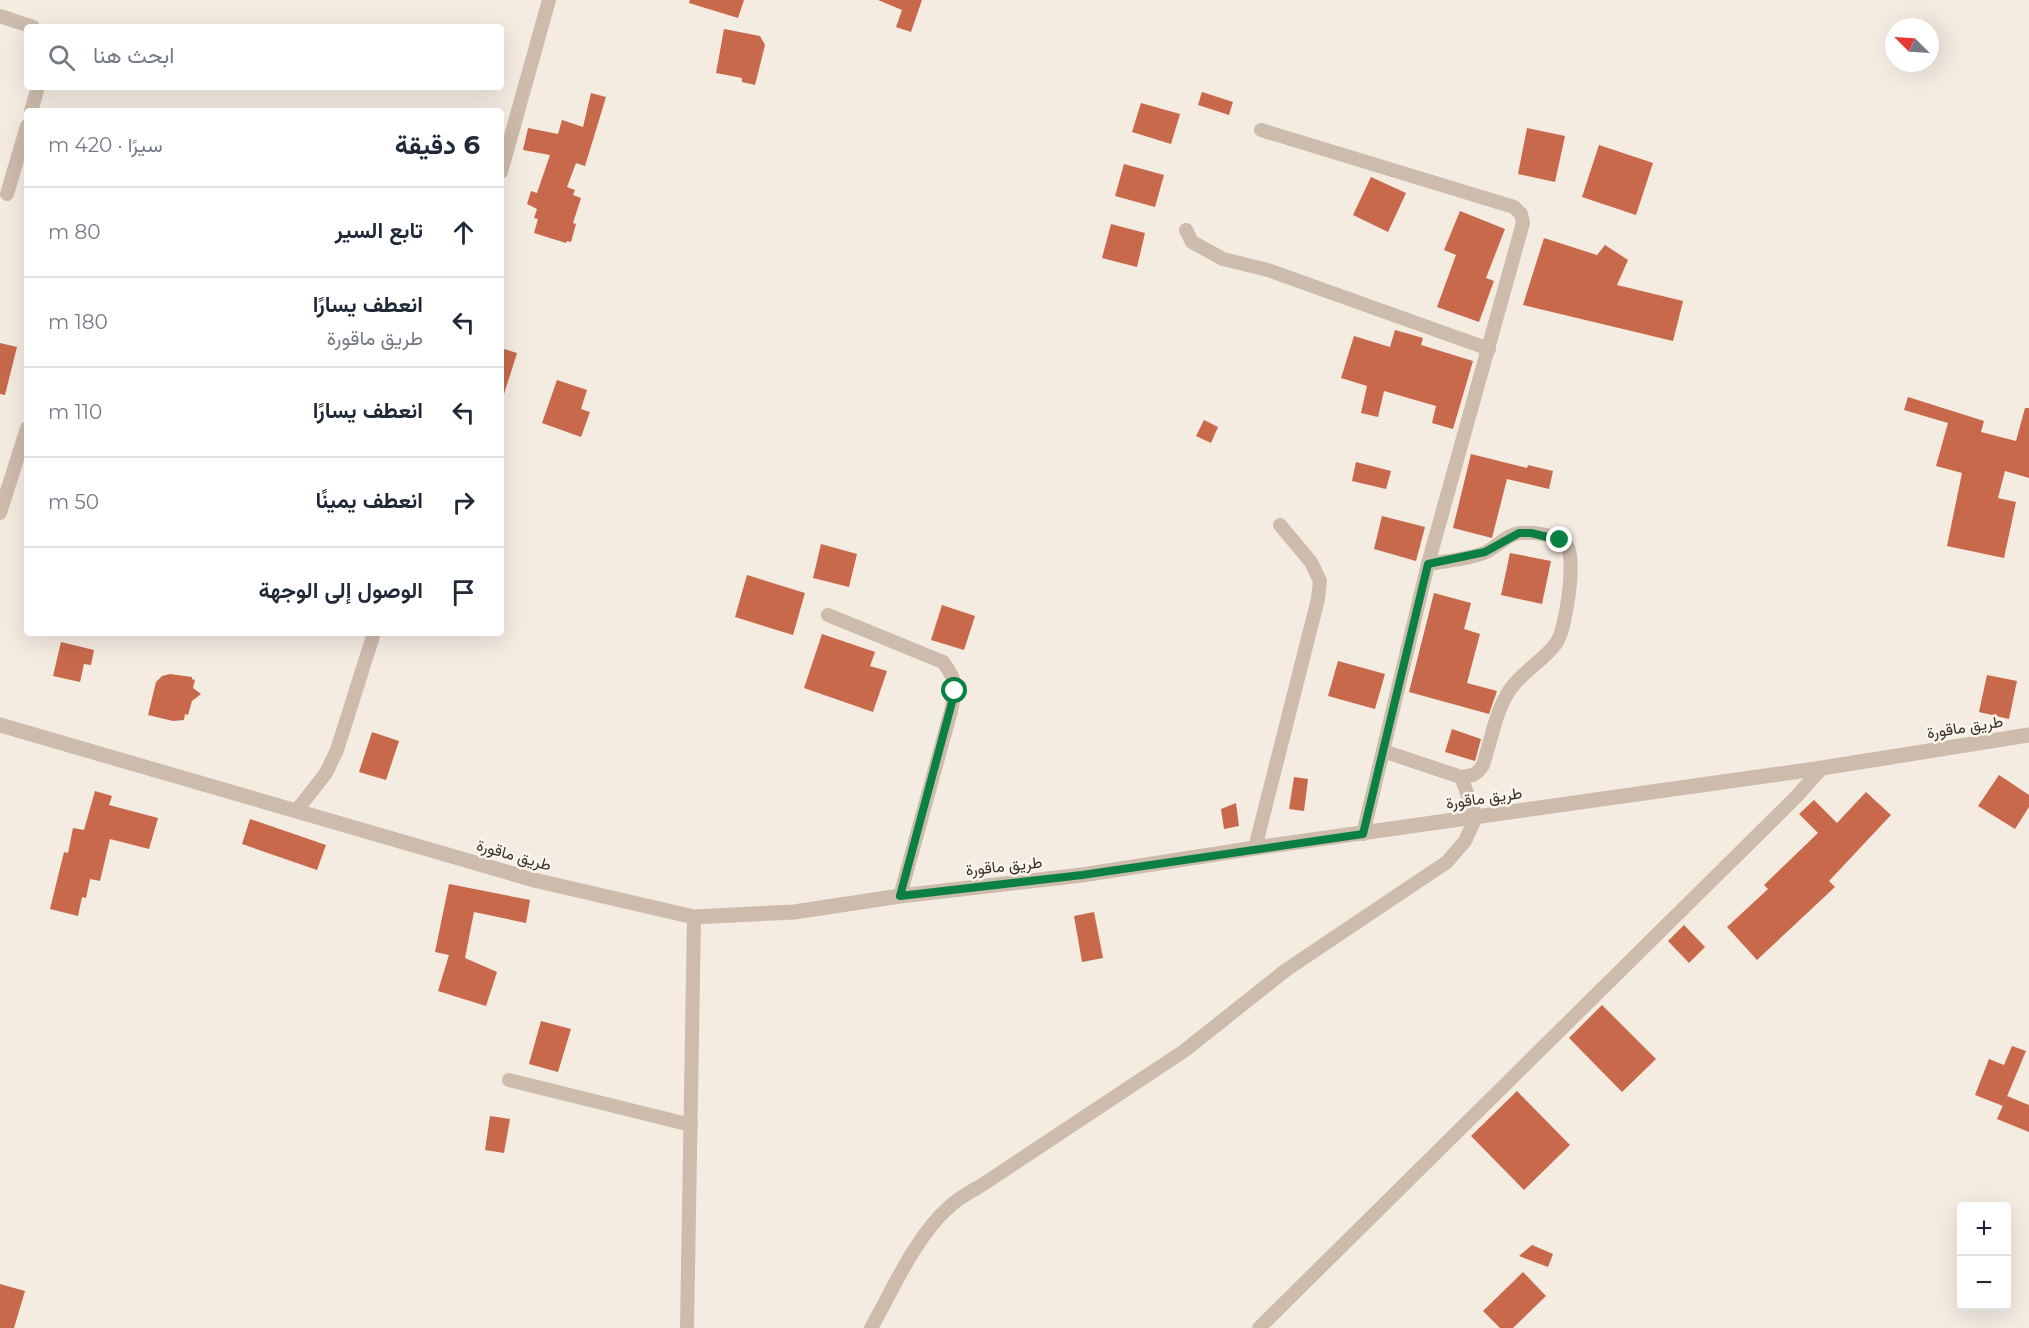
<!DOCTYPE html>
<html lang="ar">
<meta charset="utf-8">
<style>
body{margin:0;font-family:Montserrat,Vazirmatn,sans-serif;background:#f2f2f3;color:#1f2937;direction:rtl}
.controls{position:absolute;right:18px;bottom:18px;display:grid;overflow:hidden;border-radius:6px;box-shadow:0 6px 24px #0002}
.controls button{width:54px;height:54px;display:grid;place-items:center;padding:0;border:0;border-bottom:2px solid #e0e1e3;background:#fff;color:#1f2937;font:30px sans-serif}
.compass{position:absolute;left:1885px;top:18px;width:54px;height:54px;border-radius:50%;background:#fff;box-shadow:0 6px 24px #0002;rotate:294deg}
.stop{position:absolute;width:18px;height:18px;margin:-14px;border:4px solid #0b8043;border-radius:50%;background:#fff}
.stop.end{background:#0b8043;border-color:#fff;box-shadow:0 2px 6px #0008}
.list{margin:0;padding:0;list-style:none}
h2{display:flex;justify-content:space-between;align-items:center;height:78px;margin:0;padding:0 24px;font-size:26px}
h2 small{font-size:20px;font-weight:400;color:#747a83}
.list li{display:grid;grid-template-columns:39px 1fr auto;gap:18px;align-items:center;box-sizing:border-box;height:90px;padding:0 24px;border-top:2px solid #e0e1e3}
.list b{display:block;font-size:22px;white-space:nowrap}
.list p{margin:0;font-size:20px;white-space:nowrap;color:#747a83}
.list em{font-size:20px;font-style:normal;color:#747a83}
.icon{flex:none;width:33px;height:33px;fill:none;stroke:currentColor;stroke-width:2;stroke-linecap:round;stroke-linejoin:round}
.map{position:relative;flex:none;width:2029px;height:1328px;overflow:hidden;direction:ltr}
.search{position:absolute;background:#fff;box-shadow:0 6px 24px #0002;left:24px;top:24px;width:480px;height:66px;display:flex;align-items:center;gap:15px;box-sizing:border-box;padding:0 21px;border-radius:6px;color:#747a83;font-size:22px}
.panel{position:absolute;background:#fff;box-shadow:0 6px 24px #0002;left:24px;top:108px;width:480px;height:528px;border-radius:6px;direction:rtl}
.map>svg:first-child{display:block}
</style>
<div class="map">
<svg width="2029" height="1328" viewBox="0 0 2029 1328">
<rect width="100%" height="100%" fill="#f4ebe1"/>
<g fill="#c8694b">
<polygon points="690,0 744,0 738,18 689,3"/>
<polygon points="878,0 922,0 911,32 896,27 902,10"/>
<polygon points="724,29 760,36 765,45 755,85 742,82 742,78 716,73"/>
<polygon points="1202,92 1233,102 1229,115 1198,105"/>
<polygon points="591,93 606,97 585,166 576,163 567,187 575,190 573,195 581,198 573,223 576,224 571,242 567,241 566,243 534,233 538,219 534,218 537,209 527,204 531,191 537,193 550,155 523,150 528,128 558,134 562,120 583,127"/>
<polygon points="1141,103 1180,114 1171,144 1132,132"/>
<polygon points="1527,128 1565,136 1555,182 1518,174"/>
<polygon points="1599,145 1653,163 1636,215 1582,197"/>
<polygon points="1124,164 1164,175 1155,207 1115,196"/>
<polygon points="1371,177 1406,193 1388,232 1353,215"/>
<polygon points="1460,211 1505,229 1486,278 1494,281 1479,322 1437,307 1456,255 1444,250"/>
<polygon points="1111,224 1145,233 1137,267 1102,258"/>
<polygon points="1544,238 1597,255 1605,245 1628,260 1617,285 1683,301 1673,341 1523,305"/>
<polygon points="1395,330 1423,338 1421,345 1473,361 1453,429 1432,423 1436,406 1384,391 1378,417 1361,413 1367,386 1341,378 1354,336 1390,347"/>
<polygon points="0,343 17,347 5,395 0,394"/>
<polygon points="501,348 517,353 504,394 501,393"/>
<polygon points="557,380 587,390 581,409 590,412 581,437 542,423"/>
<polygon points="1908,397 1984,421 1981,432 2016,441 2025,408 2029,408 2029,478 2005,471 1998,498 2016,502 2004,558 1947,546 1962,473 1936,466 1948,423 1904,410"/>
<polygon points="1204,420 1218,427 1211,443 1196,436"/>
<polygon points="1471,454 1527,468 1528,465 1553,471 1549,489 1507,479 1492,538 1453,528"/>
<polygon points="1356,462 1391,471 1386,489 1352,481"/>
<polygon points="1382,516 1425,527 1416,561 1374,549"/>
<polygon points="821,544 857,554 849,587 813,578"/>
<polygon points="1510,553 1551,561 1542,604 1501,595"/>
<polygon points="747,575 805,593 793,635 735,617"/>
<polygon points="1434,593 1471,603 1464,629 1480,634 1467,683 1497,691 1489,714 1409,692"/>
<polygon points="942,605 975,616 964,650 931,640"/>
<polygon points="822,634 875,652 870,666 887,671 873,712 804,688"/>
<polygon points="61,642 94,650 91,665 84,664 80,682 53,676"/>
<polygon points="1338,661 1385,674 1375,709 1328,696"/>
<polygon points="170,674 192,677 192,679 195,680 193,688 201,694 192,701 188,715 185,714 184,720 173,721 148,715 156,682 162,676"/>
<polygon points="1987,675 2017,681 2009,719 1979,712"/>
<polygon points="1452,729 1481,739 1475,761 1445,752"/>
<polygon points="372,732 399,741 386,780 359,772"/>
<polygon points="1999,775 2029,795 2029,807 2015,829 1978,806"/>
<polygon points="1294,777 1308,779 1304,811 1289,809"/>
<polygon points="95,791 112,796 109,805 158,818 149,849 110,839 100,881 90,879 86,898 82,897 78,916 50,909 64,852 68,853 73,828 84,830"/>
<polygon points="1866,792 1891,815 1829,881 1835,887 1757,960 1727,927 1768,889 1764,885 1818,833 1799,814 1814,800 1837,823"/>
<polygon points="1236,803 1239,826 1224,829 1221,809"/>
<polygon points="250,819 326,845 317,870 242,844"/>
<polygon points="449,884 530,900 526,923 474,912 465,958 497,972 486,1006 438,991 449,955 435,952"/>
<polygon points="1094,912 1103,958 1082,962 1074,916"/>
<polygon points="1684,925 1705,947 1689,963 1668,941"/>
<polygon points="1602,1005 1656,1059 1622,1092 1569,1038"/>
<polygon points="541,1021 571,1029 558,1072 529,1064"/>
<polygon points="2012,1046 2026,1051 2003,1106 1975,1095 1989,1059 2004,1065"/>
<polygon points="1517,1091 1570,1145 1524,1190 1471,1136"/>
<polygon points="2007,1096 2029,1105 2029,1132 1997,1119"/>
<polygon points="490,1116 510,1119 504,1153 485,1150"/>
<polygon points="1532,1245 1553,1254 1548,1267 1519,1256"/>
<polygon points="1523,1272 1546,1296 1513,1328 1500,1328 1483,1311"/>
<polygon points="0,1284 25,1291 14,1328 0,1328"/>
</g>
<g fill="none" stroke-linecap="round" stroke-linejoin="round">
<g stroke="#cdbbac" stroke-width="14">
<polyline points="0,16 33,27"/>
<polyline points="31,111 38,87"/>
<polyline points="1261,130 1514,207 1521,214 1523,223 1428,564 1363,834"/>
<polyline points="501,172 549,0"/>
<polyline points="7,194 27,126"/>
<polyline points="1186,230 1192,242 1223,259 1268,270 1489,349"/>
<polyline points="0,513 27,428"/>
<path d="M828,615L943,662C958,682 956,687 951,711L900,896"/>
<polyline points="1383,751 1461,777"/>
<polyline points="297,810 326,773 337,750 374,633"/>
<polyline points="1255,848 1318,599 1320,581 1311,562 1280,525"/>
<polyline points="509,1080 691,1125"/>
<polyline points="687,1328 694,917"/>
<path d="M871,1328C892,1291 916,1236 948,1208C958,1198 970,1192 982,1185L1184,1051L1286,970L1447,862L1465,841L1476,817L1461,777C1472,776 1477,775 1483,765C1491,741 1495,713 1509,691C1521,672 1544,661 1557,642C1566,628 1577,556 1566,544C1557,535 1534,532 1522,533C1508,533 1498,546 1486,552C1471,559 1445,561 1428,564"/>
<polyline points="1259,1328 1795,798 1822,768"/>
</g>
<polyline stroke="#cdbbac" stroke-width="15" points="0,725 534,880 694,917 794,912 900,896 1082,875 1255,848 1822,768 2029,735"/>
</g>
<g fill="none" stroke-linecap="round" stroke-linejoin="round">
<polyline stroke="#0b8043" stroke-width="8" points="955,691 900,896 1082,875 1363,834 1428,564 1485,552 1519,533 1531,533 1560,540"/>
</g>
<g text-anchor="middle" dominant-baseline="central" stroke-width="5" stroke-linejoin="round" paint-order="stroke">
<g font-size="16" fill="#3b302b" stroke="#fbf5ee">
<text transform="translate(1965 727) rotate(-9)">طريق ماقورة</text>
<text transform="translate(1484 798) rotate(-8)">طريق ماقورة</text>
<text transform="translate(514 855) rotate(16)">طريق ماقورة</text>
<text transform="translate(1004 866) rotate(-6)">طريق ماقورة</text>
</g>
</g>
</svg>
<div class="controls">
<button>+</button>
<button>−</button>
</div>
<svg class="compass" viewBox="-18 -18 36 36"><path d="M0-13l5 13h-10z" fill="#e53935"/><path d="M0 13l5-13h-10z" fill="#747a83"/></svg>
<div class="stop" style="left:955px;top:691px"></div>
<div class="stop end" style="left:1560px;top:540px"></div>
<div class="search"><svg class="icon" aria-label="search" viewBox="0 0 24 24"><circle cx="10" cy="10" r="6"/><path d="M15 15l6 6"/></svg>ابحث هنا</div>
<section class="panel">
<h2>6 دقيقة<small>سيرًا · 420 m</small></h2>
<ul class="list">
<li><svg class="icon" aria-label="ahead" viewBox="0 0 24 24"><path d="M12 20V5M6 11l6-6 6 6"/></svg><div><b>تابع السير</b></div><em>80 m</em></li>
<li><svg class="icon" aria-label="left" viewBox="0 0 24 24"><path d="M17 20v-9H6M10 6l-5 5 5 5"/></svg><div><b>انعطف يسارًا</b><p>طريق ماقورة</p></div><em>180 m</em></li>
<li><svg class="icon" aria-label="left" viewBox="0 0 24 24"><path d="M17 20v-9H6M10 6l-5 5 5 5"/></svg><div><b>انعطف يسارًا</b></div><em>110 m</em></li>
<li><svg class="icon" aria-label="right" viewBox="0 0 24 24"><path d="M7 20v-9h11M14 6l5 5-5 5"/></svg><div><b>انعطف يمينًا</b></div><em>50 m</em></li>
<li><svg class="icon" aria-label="arrive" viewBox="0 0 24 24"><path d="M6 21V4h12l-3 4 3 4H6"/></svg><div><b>الوصول إلى الوجهة</b></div></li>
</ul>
</section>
</div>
